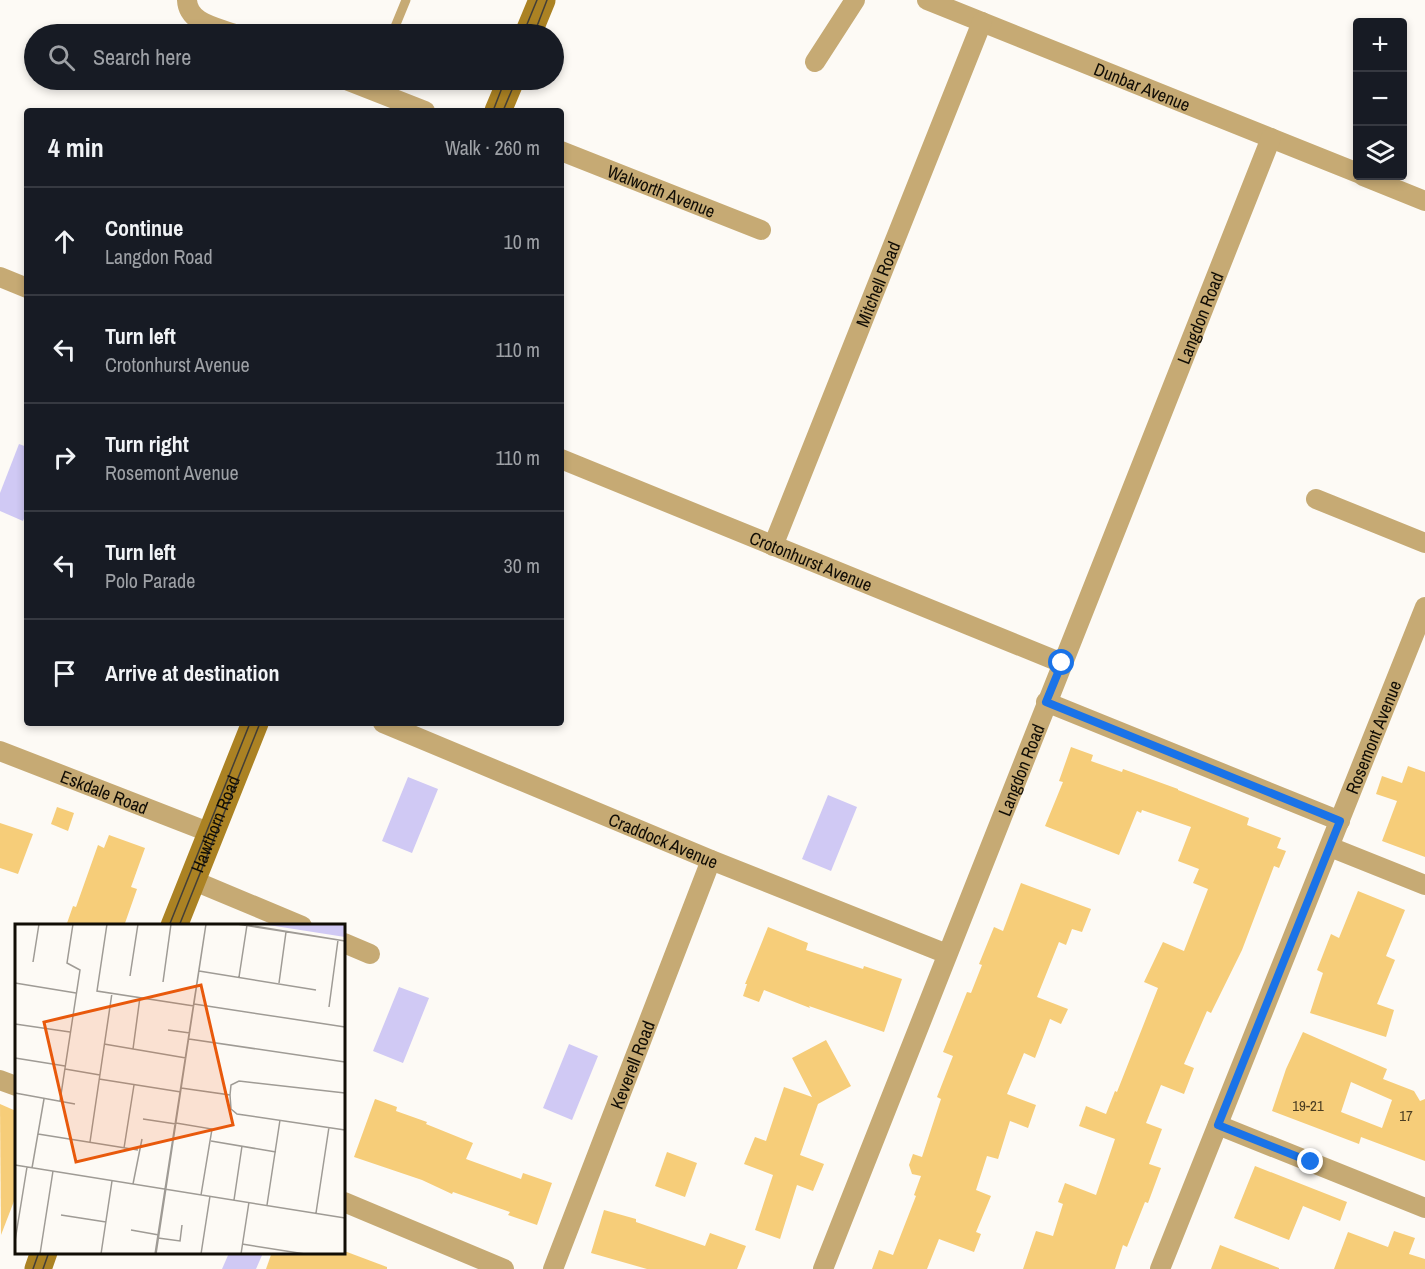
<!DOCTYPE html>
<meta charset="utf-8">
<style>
body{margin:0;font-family:"Archivo Narrow",sans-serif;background:#242831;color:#f1f3f6}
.controls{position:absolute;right:18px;top:18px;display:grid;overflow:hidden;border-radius:6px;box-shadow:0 3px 9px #0003}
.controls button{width:54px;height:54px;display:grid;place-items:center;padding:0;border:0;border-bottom:2px solid #363941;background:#171b24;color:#f1f3f6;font:30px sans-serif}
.stop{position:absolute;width:18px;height:18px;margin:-14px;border:4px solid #1a73e8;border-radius:50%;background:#fff}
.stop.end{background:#1a73e8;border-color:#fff;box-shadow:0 2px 6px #0008}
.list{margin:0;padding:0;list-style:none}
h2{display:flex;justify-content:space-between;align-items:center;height:78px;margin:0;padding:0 24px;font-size:26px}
h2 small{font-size:20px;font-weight:400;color:#9ea1a6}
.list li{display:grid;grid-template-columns:39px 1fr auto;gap:18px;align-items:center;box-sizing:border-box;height:108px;padding:0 24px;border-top:2px solid #363941}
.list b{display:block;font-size:22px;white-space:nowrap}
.list p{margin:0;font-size:20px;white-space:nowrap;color:#9ea1a6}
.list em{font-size:20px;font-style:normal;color:#9ea1a6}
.icon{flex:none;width:33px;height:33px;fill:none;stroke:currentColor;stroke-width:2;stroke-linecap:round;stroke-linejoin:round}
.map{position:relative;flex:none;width:1425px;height:1269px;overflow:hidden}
.search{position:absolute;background:#171b24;box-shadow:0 3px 9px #0003;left:24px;top:24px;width:540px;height:66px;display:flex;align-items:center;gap:15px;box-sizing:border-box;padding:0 21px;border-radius:33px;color:#9ea1a6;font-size:22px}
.panel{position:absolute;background:#171b24;box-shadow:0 3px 9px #0003;left:24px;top:108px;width:540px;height:618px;border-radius:6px}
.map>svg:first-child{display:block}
</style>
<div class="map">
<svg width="1425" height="1269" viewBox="0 0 1425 1269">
<rect width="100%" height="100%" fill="#fdfaf5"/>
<g fill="#d0c9f4">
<polygon points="19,444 27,447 27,511 23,521 0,511 0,493"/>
<polygon points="408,777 438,789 412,853 382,841"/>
<polygon points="828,795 857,807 831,871 802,859"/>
<polygon points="399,987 429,998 403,1063 373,1051"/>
<polygon points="569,1044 598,1056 572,1120 543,1108"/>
<polygon points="229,1253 229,1252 263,1253 256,1269 222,1269"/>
</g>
<g fill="#f6cd79" fill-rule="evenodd">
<polygon points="1071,747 1093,755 1091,761 1122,772 1123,769 1178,789 1178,790 1249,818 1247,825 1281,838 1277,848 1286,851 1279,868 1274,866 1242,950 1211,1013 1207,1011 1184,1064 1194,1068 1184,1094 1161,1085 1146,1123 1162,1129 1149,1164 1161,1168 1148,1203 1145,1202 1127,1247 1123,1245 1115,1269 1023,1269 1036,1231 1053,1236 1063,1204 1058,1202 1065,1183 1096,1195 1115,1139 1079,1126 1086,1106 1106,1114 1115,1091 1117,1092 1158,988 1144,982 1163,942 1184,951 1208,889 1193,883 1199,869 1178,861 1191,827 1142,810 1141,813 1137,811 1119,855 1045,826 1063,782 1059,781"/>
<polygon points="1408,766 1425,772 1425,857 1382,841 1397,801 1376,794 1382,776 1402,783"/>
<polygon points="57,807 74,813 68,831 51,824"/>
<polygon points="0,823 33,834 18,874 0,868"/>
<polygon points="109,835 145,848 131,887 137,889 124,926 66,926 73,906 76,907 98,845 104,848"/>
<polygon points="1021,883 1091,909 1082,932 1072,929 1066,945 1059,942 1037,997 1068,1009 1061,1024 1050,1019 1035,1058 1024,1053 1007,1094 1036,1105 1028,1128 1010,1121 998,1159 987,1156 976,1190 991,1196 976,1232 981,1234 974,1252 939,1239 927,1269 872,1269 879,1250 893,1255 916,1196 914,1195 921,1176 912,1174 909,1165 913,1154 922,1157 941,1099 937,1097 953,1056 943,1052 967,992 971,993 982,965 979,964 994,927 1003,931"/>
<polygon points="1358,891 1405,910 1386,956 1395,960 1377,1004 1394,1010 1386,1037 1310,1013 1323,973 1317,970 1331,934 1339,938"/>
<polygon points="768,927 808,943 806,950 863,969 864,966 902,979 884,1032 809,1006 810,1008 764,990 759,1002 743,996 747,984 745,984"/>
<path d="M1303,1032L1387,1069L1383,1079L1414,1091L1420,1101L1425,1099V1161L1361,1137L1359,1144L1272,1111L1286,1069ZM1351,1082L1392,1100L1382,1128L1341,1112Z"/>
<polygon points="826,1040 851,1086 818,1104 800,1155 824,1164 813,1191 797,1185 780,1239 755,1230 773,1175 744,1164 755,1137 766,1141 784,1087 812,1097 792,1058"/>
<polygon points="375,1099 397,1107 396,1111 427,1122 426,1124 473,1143 466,1159 521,1179 523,1173 552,1183 537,1225 508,1215 510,1212 453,1192 452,1194 422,1180 354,1157"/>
<polygon points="0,1104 16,1111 16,1196 1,1235"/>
<polygon points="667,1152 697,1163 685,1197 655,1186"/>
<polygon points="1255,1166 1347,1202 1340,1221 1303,1206 1289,1240 1234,1218"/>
<polygon points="604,1210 636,1219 636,1222 705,1246 710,1233 746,1246 737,1269 647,1269 591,1253"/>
<polygon points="1394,1231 1415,1238 1409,1254 1425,1259 1425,1269 1334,1269 1348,1232 1388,1247"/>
<polygon points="1220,1245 1279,1268 1279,1269 1211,1269"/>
<polygon points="272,1252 347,1252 387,1267 387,1269 266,1269"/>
</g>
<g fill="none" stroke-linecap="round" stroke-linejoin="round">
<polyline stroke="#c6aa74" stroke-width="9" points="392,34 406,0"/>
<g stroke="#c6aa74" stroke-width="20">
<path d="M187,0C188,23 216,27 234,34"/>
<path id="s1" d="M927,0L1358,173"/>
<polyline points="815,62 855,0"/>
<polyline points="346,80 425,111"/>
<path id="s2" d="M561,151L761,230"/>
<polyline points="1363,176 1425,201"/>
<polyline points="0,277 27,288"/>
<path id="s3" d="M561,459L1062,663"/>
<polyline points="1316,499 1425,543"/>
<path id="s4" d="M773,546L982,22"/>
<polyline points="1046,702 1340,821"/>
<path id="s5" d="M383,723L711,860L947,954"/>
<path id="s6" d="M0,751L211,833"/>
<polyline points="1330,847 1425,885"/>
<polyline points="192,880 302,926"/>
<polyline points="344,943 370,954"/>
<polyline points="0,1080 16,1086"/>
<polyline points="1218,1125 1425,1208"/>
<polyline points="344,1202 504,1269"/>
<path id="s7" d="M553,1269L711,860"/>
<path id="s8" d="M823,1269L1271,138"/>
<path id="s9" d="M1160,1269L1425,607"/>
</g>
<g stroke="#ab8223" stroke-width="27">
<polyline points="528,34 542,0"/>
<polyline points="498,111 511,80"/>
<path id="s10" d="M174,926L255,723"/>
<polyline points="38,1269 44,1252"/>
</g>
<g stroke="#433f38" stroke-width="1.5">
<polyline points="523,34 537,0"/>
<polyline points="534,34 547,0"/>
<polyline points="493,111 505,80"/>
<polyline points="503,111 516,80"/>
<polyline points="169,926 250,723"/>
<polyline points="179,926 260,723"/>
<polyline points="33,1269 39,1252"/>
<polyline points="43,1269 49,1252"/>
</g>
</g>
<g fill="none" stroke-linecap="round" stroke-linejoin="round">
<polyline stroke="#1a73e8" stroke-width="8" points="1062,663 1046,702 1340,821 1218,1125 1311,1162"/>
</g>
<g text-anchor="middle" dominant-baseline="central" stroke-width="4.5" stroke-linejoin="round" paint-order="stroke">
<g font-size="15" fill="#4a3d22">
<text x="1308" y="1105">19-21</text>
<text x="1406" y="1115">17</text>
</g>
<g font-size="18" fill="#110d05" stroke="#fff">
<text stroke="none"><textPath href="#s1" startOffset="232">Dunbar Avenue</textPath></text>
<text stroke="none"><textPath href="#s2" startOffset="108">Walworth Avenue</textPath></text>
<text stroke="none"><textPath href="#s4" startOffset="282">Mitchell Road</textPath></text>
<text stroke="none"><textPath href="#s8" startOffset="1023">Langdon Road</textPath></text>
<text stroke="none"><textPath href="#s3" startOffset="270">Crotonhurst Avenue</textPath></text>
<text stroke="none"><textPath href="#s9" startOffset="573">Rosemont Avenue</textPath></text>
<text stroke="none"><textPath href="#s8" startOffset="537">Langdon Road</textPath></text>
<text stroke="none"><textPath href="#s6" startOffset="112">Eskdale Road</textPath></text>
<text stroke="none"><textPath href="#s10" startOffset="110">Hawthorn Road</textPath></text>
<text stroke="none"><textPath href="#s5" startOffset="304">Craddock Avenue</textPath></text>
<text stroke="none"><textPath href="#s7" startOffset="219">Keverell Road</textPath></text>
</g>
</g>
<g transform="translate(15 924)">
<rect width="330" height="330" fill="#fdfaf5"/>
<path d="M247,0H330V13Z" fill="#d0c9f4"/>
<path fill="none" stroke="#9f9b95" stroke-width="1.5" d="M92,0L82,67L179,82M222,0L330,17M226,0L330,17M18,38L24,0M184,47L301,66M115,52L123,0M224,53L232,1M148,58L156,0M0,59L61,69M264,59L271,8M179,80L330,103M314,83L323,16M0,100L55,108M153,106L175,109M174,115L330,138M89,120L171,134M118,125L125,73M0,134L50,142M50,145L85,151M84,155L166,168M166,164L215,171L216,185L222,190L330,206M0,169L60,180M215,171L216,161L224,157L330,169M45,177L65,46L52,39L58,0M128,195L161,200M161,199L197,205L186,271M23,210L123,226M196,217L261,228M75,218L97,69M109,224L119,161M0,241L330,294M17,244L29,175M118,260L127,215M219,276L227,222M252,281L265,196M301,289L314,203M46,291L91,298M116,306L144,311M143,314L165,317L167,301M0,317L12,243M227,320L290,330M25,330L38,247M86,330L97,257M140,330L191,0M141,330L191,0M186,330L195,272M226,330L234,278"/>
<path fill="#e8590c" fill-opacity="0.15" stroke="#e8590c" stroke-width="3" d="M186,61L218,201L61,238L29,98Z"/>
<rect width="330" height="330" fill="none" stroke="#110d05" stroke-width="3"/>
</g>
</svg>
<div class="controls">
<button>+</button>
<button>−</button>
<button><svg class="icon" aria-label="layers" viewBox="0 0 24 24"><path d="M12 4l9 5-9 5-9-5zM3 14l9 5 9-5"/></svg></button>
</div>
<div class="stop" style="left:1062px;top:663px"></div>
<div class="stop end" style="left:1311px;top:1162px"></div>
<div class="search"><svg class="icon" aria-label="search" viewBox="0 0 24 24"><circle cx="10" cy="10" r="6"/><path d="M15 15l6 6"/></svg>Search here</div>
<section class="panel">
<h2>4 min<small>Walk · 260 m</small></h2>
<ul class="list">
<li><svg class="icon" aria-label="ahead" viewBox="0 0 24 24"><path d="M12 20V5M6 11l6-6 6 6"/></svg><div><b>Continue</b><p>Langdon Road</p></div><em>10 m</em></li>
<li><svg class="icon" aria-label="left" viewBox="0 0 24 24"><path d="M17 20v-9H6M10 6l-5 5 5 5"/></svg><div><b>Turn left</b><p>Crotonhurst Avenue</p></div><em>110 m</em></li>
<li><svg class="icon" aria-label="right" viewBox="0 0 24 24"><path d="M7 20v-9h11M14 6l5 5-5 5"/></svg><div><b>Turn right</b><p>Rosemont Avenue</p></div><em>110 m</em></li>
<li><svg class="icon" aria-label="left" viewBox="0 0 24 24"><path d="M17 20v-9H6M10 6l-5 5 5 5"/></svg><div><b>Turn left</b><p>Polo Parade</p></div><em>30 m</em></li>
<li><svg class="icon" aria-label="arrive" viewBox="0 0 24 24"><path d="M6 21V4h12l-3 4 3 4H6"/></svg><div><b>Arrive at destination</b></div></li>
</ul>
</section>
</div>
